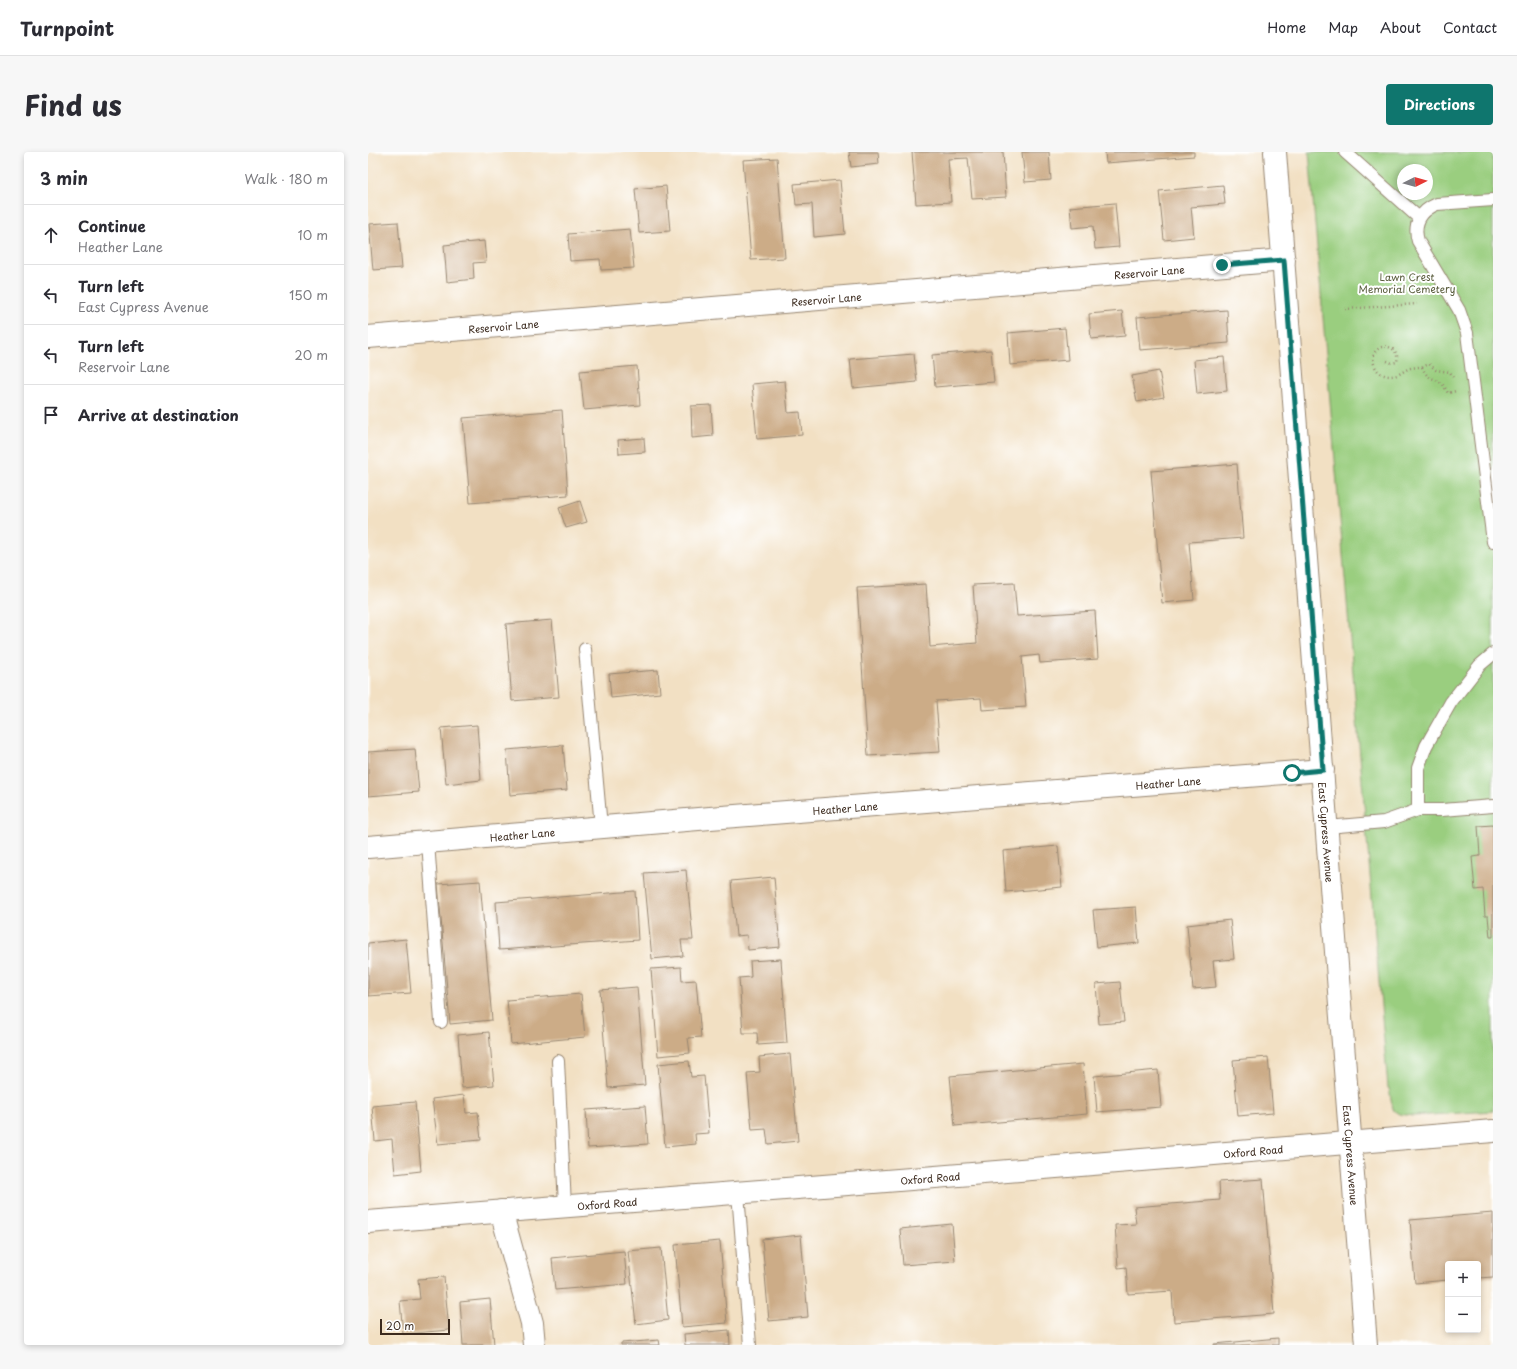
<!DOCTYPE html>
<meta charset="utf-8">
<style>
body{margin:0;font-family:"Playpen Sans",sans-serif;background:#f7f7f7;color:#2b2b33}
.controls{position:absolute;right:12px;bottom:12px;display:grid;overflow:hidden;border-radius:4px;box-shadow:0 2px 6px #0003}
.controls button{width:36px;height:36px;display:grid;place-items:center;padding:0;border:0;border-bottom:1px solid #e1e1e2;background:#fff;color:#2b2b33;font:20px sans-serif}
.compass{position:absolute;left:1029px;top:12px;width:36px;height:36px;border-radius:50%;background:#fff;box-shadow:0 2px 6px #0003;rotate:85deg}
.scale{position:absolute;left:12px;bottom:10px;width:70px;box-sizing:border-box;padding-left:4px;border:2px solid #3b2a1e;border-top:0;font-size:11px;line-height:14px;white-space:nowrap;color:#3b2a1e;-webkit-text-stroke:3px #fff;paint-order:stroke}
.stop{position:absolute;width:12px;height:12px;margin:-9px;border:3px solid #0f766e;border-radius:50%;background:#fff}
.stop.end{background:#0f766e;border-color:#fff;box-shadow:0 1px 4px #0008}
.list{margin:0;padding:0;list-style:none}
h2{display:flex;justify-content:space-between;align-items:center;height:52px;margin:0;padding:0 16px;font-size:17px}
h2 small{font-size:13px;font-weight:400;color:#7c7c81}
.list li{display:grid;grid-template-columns:26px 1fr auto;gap:12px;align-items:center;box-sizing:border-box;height:60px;padding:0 16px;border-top:1px solid #e1e1e2}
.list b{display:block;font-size:15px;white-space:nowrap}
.list p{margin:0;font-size:13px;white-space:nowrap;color:#7c7c81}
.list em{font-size:13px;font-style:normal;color:#7c7c81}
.icon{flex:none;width:22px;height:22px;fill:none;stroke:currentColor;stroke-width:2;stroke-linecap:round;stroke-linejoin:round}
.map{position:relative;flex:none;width:1125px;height:1193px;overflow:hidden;border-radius:4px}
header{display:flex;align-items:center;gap:24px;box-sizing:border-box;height:56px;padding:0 20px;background:#fff;border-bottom:1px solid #e1e1e2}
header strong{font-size:19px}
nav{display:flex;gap:22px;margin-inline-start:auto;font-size:14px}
.intro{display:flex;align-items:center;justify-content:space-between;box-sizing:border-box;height:96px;padding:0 24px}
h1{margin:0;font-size:28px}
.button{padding:10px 18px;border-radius:4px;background:#0f766e;color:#fff;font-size:14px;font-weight:700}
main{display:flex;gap:24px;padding:0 24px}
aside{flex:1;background:#fff;border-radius:4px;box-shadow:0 2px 6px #0003}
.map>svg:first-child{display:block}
</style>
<header>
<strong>Turnpoint</strong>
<nav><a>Home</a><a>Map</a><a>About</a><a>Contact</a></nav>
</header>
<div class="intro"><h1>Find us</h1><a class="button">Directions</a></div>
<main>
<aside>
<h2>3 min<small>Walk · 180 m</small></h2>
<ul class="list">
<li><svg class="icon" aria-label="ahead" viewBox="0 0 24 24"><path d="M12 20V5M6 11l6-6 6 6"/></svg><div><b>Continue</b><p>Heather Lane</p></div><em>10 m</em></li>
<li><svg class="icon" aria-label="left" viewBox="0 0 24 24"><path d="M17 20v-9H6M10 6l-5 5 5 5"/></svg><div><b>Turn left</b><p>East Cypress Avenue</p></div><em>150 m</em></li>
<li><svg class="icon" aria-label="left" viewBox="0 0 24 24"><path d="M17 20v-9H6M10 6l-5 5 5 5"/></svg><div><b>Turn left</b><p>Reservoir Lane</p></div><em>20 m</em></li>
<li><svg class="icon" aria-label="arrive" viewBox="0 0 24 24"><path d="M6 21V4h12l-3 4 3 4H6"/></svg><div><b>Arrive at destination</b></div></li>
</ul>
</aside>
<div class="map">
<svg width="1125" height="1193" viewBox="0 0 1125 1193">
<rect width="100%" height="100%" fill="#fff"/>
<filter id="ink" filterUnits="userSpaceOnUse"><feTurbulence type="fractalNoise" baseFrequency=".025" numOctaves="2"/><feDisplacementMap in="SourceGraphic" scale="8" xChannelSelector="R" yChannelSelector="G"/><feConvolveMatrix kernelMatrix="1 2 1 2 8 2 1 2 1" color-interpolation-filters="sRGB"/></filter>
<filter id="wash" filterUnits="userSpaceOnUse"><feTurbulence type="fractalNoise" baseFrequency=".012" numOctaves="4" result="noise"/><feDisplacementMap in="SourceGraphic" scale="16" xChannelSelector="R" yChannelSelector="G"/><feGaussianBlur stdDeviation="0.9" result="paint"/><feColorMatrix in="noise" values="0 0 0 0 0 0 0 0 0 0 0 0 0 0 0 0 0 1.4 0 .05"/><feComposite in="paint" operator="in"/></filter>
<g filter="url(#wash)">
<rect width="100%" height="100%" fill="#f2e0c3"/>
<path fill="#9ace7f" stroke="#6a7c4e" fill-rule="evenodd" d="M941,0H1125V959L1045,964L1031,962L1025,958L1021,936H1020ZM1035,18H1059V42H1035Z"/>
<g id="blocks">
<g fill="#ccac87">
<polygon points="481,0 510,0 511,12 483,15"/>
<polygon points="544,0 635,0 638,45 604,47 600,6 580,7 583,50 548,52"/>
<polygon points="654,0 681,0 683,28 657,30"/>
<polygon points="737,0 826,0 826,4 738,11"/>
<polygon points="409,6 417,106 383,108 375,8"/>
<polygon points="472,28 477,82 446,85 444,52 428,53 426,32"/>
<polygon points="855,33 857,52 823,55 826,85 796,88 791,39"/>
<polygon points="298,34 302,79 271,81 267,37"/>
<polygon points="747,51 751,95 727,97 725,74 704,76 702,55"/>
<polygon points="30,70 34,116 5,118 1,72"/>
<polygon points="262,77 266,116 233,118 232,107 202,109 200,82"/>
<polygon points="116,89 118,110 105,111 106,127 79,130 76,93"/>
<polygon points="859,158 861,191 772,198 769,165"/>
<polygon points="754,159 757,184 723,187 721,162"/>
<polygon points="697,176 700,208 642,213 640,181"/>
<polygon points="623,198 626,230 567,235 564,203"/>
<polygon points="546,202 549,230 485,236 482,207"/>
<polygon points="856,205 859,239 829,242 826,208"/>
<polygon points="269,214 272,253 216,258 212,219"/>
<polygon points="791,219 796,245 769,250 764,224"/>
<polygon points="417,229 420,261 432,260 434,283 389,287 384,232"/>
<polygon points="343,253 345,284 324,286 323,254"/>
<polygon points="194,258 200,343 102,351 95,266"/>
<polygon points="276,286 277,300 251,302 250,288"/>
<polygon points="869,312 875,386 821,390 826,448 794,451 783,319"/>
<polygon points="212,349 219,370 198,376 191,356"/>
<polygon points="646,431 649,464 727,459 730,507 672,511 671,503 654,505 658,555 614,558 613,546 568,549 572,600 500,604 489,436 558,432 562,495 609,491 605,433"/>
<polygon points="184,468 191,545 144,549 138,472"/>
<polygon points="290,518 292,541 243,546 241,522"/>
<polygon points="109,573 113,628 78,632 73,576"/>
<polygon points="195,593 199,638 142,643 139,598"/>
<polygon points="47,597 51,640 0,644 0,600"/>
<polygon points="1125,673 1125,785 1122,785 1120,764 1117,764 1115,737 1107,738 1104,705 1112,704 1110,674"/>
<polygon points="690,694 694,735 638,740 635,699"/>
<polygon points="318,718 325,788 313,788 315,804 284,807 276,721"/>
<polygon points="406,725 412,795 380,798 379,783 368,784 363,729"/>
<polygon points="112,729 124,868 82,872 70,732"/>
<polygon points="267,739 270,788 131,798 128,750"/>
<polygon points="768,755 771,791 729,795 725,758"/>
<polygon points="862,768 866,807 845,809 848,835 825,837 819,773"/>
<polygon points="38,787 43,841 0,844 0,791"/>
<polygon points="413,807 419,891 390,893 389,881 375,881 371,826 383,825 382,809"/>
<polygon points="313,815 314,829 328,828 333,885 320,886 322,901 290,904 283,817"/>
<polygon points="752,830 756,870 731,872 728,832"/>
<polygon points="269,835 277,933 240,936 232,838"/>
<polygon points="213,842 217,885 143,892 139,848"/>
<polygon points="121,880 126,933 94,936 90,883"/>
<polygon points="422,902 430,989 400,992 398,977 384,978 379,921 392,920 391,905"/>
<polygon points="900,905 905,961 870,964 865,908"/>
<polygon points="321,909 323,925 336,924 341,981 327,982 328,992 297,995 290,912"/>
<polygon points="715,912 719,962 587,974 582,924"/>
<polygon points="790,918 793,955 729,960 726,924"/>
<polygon points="96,943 98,961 110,960 113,988 70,992 64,947"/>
<polygon points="47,950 53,1019 27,1022 24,987 7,989 4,954"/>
<polygon points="277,954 280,992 220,996 218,958"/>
<polygon points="895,1027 906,1162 806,1170 804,1139 760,1142 758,1115 750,1116 747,1073 768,1072 766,1055 852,1048 851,1030"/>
<polygon points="1125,1061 1125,1125 1110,1126 1110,1112 1080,1112 1080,1128 1047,1131 1042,1068"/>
<polygon points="584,1072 587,1109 535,1113 532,1077"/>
<polygon points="433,1083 440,1165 401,1169 394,1087"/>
<polygon points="352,1089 359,1171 314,1175 307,1093"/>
<polygon points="293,1096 300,1168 268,1172 260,1099"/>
<polygon points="256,1099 259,1132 187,1138 184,1106"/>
<polygon points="76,1125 81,1178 35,1182 32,1149 52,1147 50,1127"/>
<polygon points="122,1147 126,1193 95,1193 92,1150"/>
<polygon points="361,1178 362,1193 317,1193 316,1182"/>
<polygon points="910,1186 910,1193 846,1193 846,1192"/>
<polygon points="291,1188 292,1193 253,1193 253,1191"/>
</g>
</g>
</g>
<g filter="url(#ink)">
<use href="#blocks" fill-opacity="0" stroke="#968570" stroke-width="1"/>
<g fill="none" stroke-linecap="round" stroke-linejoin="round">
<defs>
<g id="lane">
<polyline points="977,0 1051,66"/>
<path d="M1125,48L1069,52C1052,59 1045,72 1050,89L1091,158L1099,181L1125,390"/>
<polyline points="217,497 233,675"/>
<polyline points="1050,658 1050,616 1058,594 1083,550 1112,513 1125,502"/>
<polyline points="959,675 1016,670 1050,658 1074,658 1125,654"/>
<polyline points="60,690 73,870"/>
<polyline points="190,909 197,1054"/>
<polyline points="370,1041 382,1193"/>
</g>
<g id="street">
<path id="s1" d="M0,185L916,108"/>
<path id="s2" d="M0,695L342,666L955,618"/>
<polyline points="133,1059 164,1171 166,1193"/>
<path id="s3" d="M0,1070C181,1055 362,1042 543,1027C737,1012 931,994 1125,979"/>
</g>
<g id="secondary">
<path id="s4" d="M907,0L998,1193"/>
</g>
</defs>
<use href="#lane" stroke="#968570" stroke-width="14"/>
<use href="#street" stroke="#968570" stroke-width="24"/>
<use href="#secondary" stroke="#968570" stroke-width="24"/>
<g stroke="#968570" stroke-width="2.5" stroke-dasharray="1 3" stroke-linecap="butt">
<polyline points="977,157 1049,152"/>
<path d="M1019,209L1024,211L1029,210C1032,196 1015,189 1007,200C1005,203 1005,208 1006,212C1009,222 1019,226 1029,223C1034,221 1038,217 1043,216C1049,215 1055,215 1061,212L1068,218L1082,220L1085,225"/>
<path d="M1054,215C1060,228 1063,224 1073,231C1076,233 1078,238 1080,241L1088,239"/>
</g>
<use href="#lane" stroke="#fff" stroke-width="12"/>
<use href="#street" stroke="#fff" stroke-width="22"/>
<use href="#secondary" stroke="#fff" stroke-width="22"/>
</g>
</g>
<g fill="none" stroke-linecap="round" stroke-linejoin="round" filter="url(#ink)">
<polyline stroke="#0f766e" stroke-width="5" points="854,113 916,108 955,618 924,621"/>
</g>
<g text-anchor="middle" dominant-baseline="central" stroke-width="4" stroke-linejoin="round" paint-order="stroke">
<g font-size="10" fill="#3b2a1e" stroke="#fff">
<text stroke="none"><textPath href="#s1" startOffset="784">Reservoir Lane</textPath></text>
<text stroke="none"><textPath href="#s1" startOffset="460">Reservoir Lane</textPath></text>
<text stroke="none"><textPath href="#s1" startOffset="136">Reservoir Lane</textPath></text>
<text stroke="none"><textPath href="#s2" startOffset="803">Heather Lane</textPath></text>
<text stroke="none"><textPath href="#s2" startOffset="479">Heather Lane</textPath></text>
<text stroke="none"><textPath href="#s4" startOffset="682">East Cypress Avenue</textPath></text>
<text stroke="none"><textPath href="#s2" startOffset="155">Heather Lane</textPath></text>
<text stroke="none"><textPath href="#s3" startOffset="888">Oxford Road</textPath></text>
<text stroke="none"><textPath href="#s4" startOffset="1006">East Cypress Avenue</textPath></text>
<text stroke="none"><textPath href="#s3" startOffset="564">Oxford Road</textPath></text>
<text stroke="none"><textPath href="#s3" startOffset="240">Oxford Road</textPath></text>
</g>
<g font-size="10" fill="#585b3b" stroke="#fff">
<text x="1039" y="124">Lawn Crest<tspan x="1039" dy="12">Memorial Cemetery</tspan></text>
</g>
</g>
</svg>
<div class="controls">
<button>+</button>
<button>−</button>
</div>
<svg class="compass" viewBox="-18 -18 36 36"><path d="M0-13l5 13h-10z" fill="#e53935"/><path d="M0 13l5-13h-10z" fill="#7c7c81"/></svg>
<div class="scale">20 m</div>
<div class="stop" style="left:924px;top:621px"></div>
<div class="stop end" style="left:854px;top:113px"></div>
</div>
</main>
